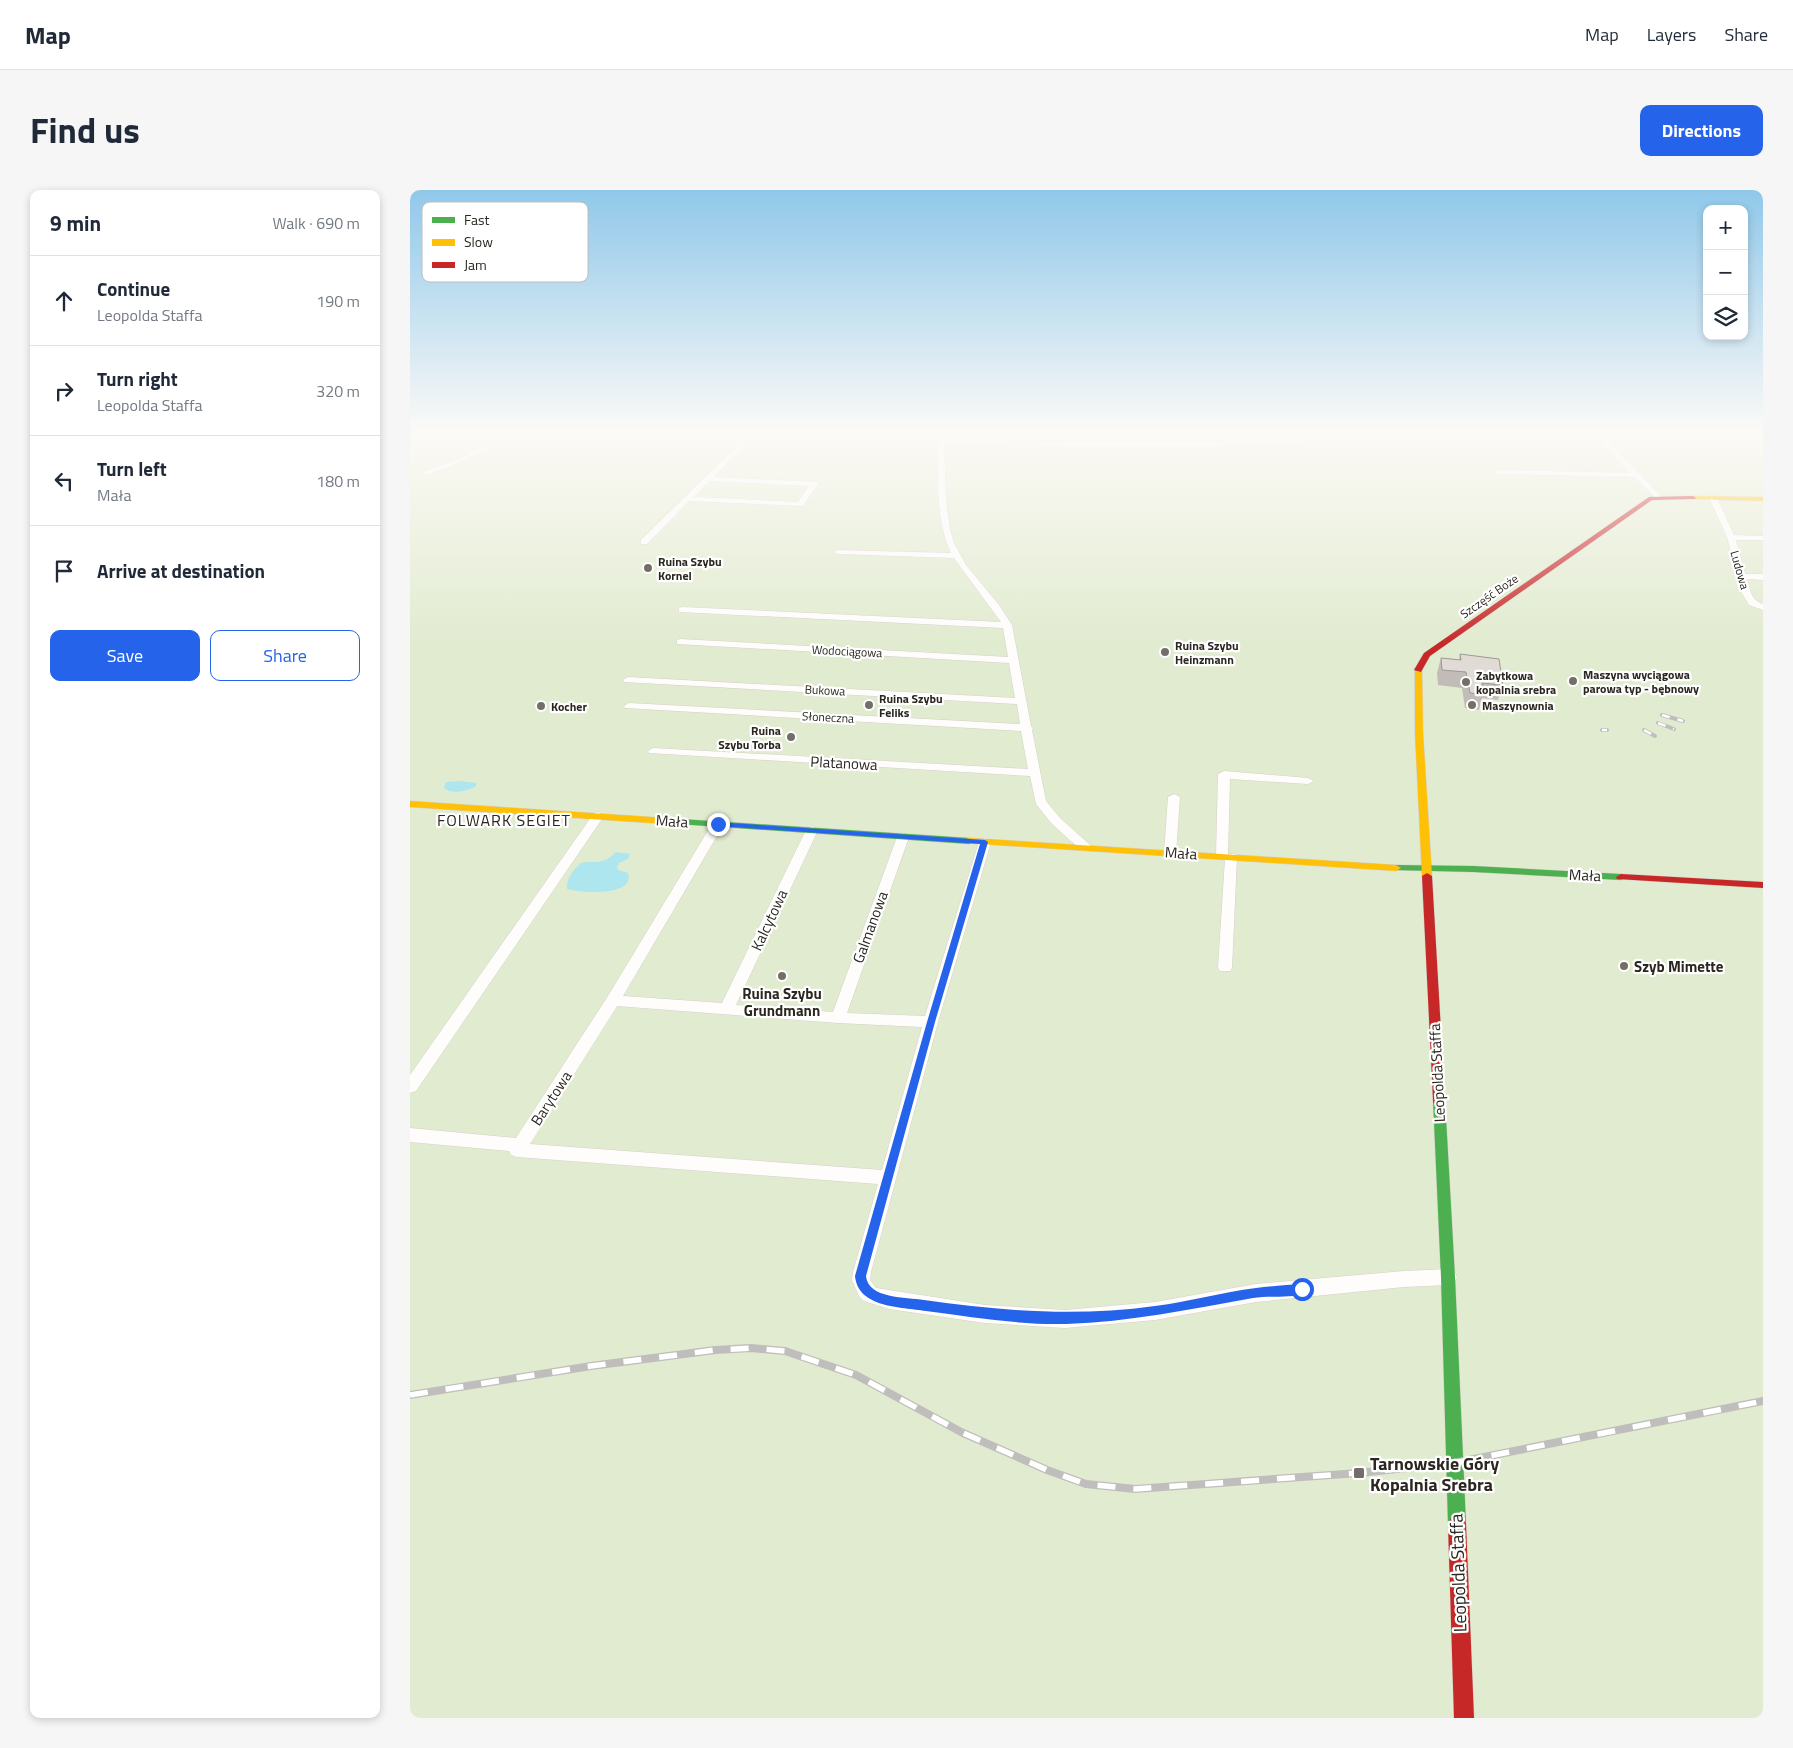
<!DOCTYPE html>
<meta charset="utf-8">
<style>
body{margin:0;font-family:"Titillium Web",sans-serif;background:#f6f6f7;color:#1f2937}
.controls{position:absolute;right:15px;top:15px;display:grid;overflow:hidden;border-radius:10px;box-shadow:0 2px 8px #0003}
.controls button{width:45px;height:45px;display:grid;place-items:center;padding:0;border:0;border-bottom:1px solid #e0e1e3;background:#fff;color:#1f2937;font:25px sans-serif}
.stop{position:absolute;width:15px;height:15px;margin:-11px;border:4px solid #2563eb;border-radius:50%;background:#fff}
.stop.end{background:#2563eb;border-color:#fff;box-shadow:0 1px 5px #0008}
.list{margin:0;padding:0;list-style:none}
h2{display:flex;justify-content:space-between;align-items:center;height:65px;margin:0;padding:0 20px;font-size:21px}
h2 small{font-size:16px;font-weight:400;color:#747a83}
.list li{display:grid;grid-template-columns:32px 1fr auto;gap:15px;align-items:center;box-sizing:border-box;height:90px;padding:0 20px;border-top:1px solid #e0e1e3}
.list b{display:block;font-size:19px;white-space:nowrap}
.list p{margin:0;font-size:16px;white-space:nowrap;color:#747a83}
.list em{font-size:16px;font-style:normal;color:#747a83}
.actions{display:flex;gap:10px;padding:15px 20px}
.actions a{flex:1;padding:11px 0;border:1px solid #2563eb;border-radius:10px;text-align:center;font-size:18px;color:#2563eb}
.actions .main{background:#2563eb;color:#fff}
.icon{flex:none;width:28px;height:28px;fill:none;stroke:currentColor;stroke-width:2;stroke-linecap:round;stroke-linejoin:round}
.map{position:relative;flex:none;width:1353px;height:1528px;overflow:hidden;border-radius:10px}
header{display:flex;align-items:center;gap:30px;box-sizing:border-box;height:70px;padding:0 25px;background:#fff;border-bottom:1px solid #e0e1e3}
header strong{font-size:24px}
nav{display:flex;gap:28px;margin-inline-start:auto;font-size:18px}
.intro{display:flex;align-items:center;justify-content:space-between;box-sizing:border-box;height:120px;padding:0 30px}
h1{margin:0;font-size:35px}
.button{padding:12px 22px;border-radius:10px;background:#2563eb;color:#fff;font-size:18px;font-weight:700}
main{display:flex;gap:30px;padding:0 30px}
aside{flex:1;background:#fff;border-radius:10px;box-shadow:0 2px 8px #0003}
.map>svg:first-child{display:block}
</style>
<header>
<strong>Map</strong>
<nav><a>Map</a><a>Layers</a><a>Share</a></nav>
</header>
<div class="intro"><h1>Find us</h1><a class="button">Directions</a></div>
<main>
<aside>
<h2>9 min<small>Walk · 690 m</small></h2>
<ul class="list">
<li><svg class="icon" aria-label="ahead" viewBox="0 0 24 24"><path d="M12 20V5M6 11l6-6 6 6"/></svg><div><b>Continue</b><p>Leopolda Staffa</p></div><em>190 m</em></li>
<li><svg class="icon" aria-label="right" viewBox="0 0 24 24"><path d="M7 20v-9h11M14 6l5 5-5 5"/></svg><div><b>Turn right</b><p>Leopolda Staffa</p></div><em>320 m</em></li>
<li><svg class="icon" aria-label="left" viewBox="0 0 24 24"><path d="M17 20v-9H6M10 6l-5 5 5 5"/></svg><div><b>Turn left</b><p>Mała</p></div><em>180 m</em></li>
<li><svg class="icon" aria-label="arrive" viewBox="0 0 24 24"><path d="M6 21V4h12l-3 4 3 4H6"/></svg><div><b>Arrive at destination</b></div></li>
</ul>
<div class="actions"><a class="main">Save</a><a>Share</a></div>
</aside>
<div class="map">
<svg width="1353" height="1528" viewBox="0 0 1353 1528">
<rect width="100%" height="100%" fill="#f9f4ed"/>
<rect fill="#e1ebcf" x="0" y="241" width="1353" height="1287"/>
<g fill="#ade6ee">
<path d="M50,591L66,593V596C57,601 43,605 34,598L36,592Z"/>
<path d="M206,662L220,664L218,669L209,673L207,678L208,680L218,683C226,707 170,703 157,699C156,689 163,680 171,673C187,670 192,676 206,662Z"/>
</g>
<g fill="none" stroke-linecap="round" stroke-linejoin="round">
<defs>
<g id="street">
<polygon points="99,241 108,241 53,271 17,285 10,283 49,269"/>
<path d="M342,241H349L304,287L407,292L408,294L393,316L279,311L237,354H231V350ZM299,291L399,296L388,312L284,307Z"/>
<path d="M367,241H410L518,248L637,252H784L1045,241L1353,242V246L1191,244L1250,305L1251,307L1247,309L1224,287L1088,284L1084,282L1088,280L1220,283L1184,244C1050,242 917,254 783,256C700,257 617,255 534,253L536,310L540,339L544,353L556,375L589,415L602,435L621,536L623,538L622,540L636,611L650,628L679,654L681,657L679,660H671L642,634L626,614L620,586L239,563L238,561L243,558L618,579L611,541L215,518L214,516L219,513L610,534L607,514L214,492L213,490L218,487L605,508L599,473L267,454V450L270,449L598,467L593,438L269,422V418L272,417L591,432L544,368L428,364L424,362L428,360L541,363C525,328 529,290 527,252Z"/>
<path d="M1300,306L1307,308L1324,345L1353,346V350H1326L1335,384H1353V390L1337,389C1340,400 1341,410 1353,414V420L1339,415L1332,403L1317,347L1299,308Z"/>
<polygon points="814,581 898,588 904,591 898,594 820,589 818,664 825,664 827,667 822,778 820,781 810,781 808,778 815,669 808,669 806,666 808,584"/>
<polygon points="764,604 770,607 766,663 760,667 754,663 758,607"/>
<polygon points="188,622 194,626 6,901 0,903 0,885 184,623"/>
<path d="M308,630L314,634L213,806L312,813L396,640L402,636L408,640L326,815L423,822L487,647L493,643L499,647L437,823L515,826L569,652L575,648L581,652L528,832L461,1082L460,1090L466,1098L575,1115L655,1120L745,1112L846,1094L994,1081L1038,1079L1044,1081L1047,1087L1044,1093L1038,1095L994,1097L846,1112L745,1130L655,1138L575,1133L479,1119L454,1111L449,1106L442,1090L443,1082L468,994L107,967L101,965L99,961L0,952V938L106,948L198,806L302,634ZM207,816L428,833L512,837L472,980L120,954Z"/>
</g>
<g id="fast">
<polygon points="271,629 559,648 564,651 559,654 268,634 266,632"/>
<polygon points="986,675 1063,676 1211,684 1216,687 1211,690 1063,682 982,680 981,678"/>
<polygon points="1029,905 1034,906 1035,910 1045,1087 1056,1334 1053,1340 1047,1343 1041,1340 1038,1334 1031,1087 1023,910 1024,906"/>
</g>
<g id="slow">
<polygon points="1283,306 1353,307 1353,311 1281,309 1281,307"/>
<polygon points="1005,478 1012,480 1013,543 1022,686 1017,689 1012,686 1005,543"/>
<polygon points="0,611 271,629 276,632 271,635 0,617"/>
<polygon points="559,648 986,675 991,678 986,681 555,653 554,651 555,649"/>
</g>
<g id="jam">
<polygon points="1283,306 1286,308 1285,309 1242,310 1020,466 1011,482 1004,480 1014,463 1239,307"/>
<polygon points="1017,683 1022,686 1035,910 1034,914 1029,915 1024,914 1023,910 1012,686"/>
<polygon points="1211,684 1353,692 1353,698 1207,689 1206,687"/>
<polygon points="1047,1325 1053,1328 1056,1334 1064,1528 1044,1528 1038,1334 1041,1328"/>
</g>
</defs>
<use href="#street" stroke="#d6d1cb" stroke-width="1"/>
<use href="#fast" stroke="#d6d1cb" stroke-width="1"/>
<use href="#slow" stroke="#d6d1cb" stroke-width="1"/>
<use href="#jam" stroke="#d6d1cb" stroke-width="1"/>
<use href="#street" fill="#fefdfc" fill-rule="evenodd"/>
<use href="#fast" fill="#4caf50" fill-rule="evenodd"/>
<use href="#slow" fill="#ffc107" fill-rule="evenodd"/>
<use href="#jam" fill="#c62828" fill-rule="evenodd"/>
<defs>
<g id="rail-far1">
<polyline points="1252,525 1273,531"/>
<polyline points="1248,533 1264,539"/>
<polyline points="1192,540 1197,540"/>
<polyline points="1234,540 1245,546"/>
</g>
<polyline id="rail" points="0,1205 181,1176 305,1160 341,1158 375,1161 446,1185 553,1243 637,1280 676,1294 725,1299 949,1283 1044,1273 1353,1211"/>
</defs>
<use href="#rail-far1" stroke="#bfbebd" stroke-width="4"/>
<use href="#rail" stroke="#bfbebd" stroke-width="8"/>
<use href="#rail-far1" stroke="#fff" stroke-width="2.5" stroke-dasharray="8" stroke-linecap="butt"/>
<use href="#rail" stroke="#fff" stroke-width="5.5" stroke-dasharray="18" stroke-linecap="butt"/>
</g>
<polygon fill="#c2bcb8" points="1050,464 1093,495 1088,510 1072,508 1069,520 1055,518 1052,498 1028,495 1027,483 1031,468 1049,470"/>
<polygon fill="#e1dbd6" stroke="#9e9996" points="1050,464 1089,469 1093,495 1072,493 1073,504 1060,503 1056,482 1032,480 1031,468 1051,470"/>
<linearGradient id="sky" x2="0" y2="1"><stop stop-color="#90c8ea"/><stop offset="0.53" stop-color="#fcfaf7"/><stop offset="1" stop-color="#fcfaf7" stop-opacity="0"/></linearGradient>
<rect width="1353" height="455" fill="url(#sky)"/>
<path fill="#2563eb" d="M305,632L575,650L578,652L525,832L456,1086C458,1109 496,1107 514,1110C593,1121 665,1127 745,1116C779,1112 812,1102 846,1098C861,1096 877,1095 892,1094L896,1096L897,1099L896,1103C880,1109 860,1105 843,1108C781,1119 719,1132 656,1134C609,1135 562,1127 516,1121C491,1117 448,1118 445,1086L517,832L570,654L308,636L304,634Z"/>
<g fill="#736f68" stroke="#fff" stroke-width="2">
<circle cx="238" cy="378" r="5"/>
<circle cx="755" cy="462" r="5"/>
<circle cx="1163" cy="491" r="5"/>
<circle cx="1056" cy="492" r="5"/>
<circle cx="459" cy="515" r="5"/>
<circle cx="1062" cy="515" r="5"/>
<circle cx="131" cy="516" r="5"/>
<circle cx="381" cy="547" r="5"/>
<circle cx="1214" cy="776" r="5"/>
<circle cx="372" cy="786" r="5"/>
<rect x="943" y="1277" width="12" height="12" rx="2.5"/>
</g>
<g text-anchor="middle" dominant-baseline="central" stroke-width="4.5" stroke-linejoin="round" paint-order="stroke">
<g font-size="12" font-weight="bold" fill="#2b2720" stroke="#fff" text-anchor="start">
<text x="248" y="371">Ruina Szybu<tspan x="248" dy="14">Kornel</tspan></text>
<text x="765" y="455">Ruina Szybu<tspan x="765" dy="14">Heinzmann</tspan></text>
<text x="1173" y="484">Maszyna wyciągowa<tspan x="1173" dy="14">parowa typ - bębnowy</tspan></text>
<text x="1066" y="485">Zabytkowa<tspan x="1066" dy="14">kopalnia srebra</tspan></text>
<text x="469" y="508">Ruina Szybu<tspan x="469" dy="14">Feliks</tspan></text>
<text x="1072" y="515">Maszynownia</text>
<text x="141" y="516">Kocher</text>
<text x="371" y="540" text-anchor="end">Ruina<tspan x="371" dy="14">Szybu Torba</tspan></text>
</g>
<g font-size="12" fill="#2b2720" stroke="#fff">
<text transform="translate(1330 380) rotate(74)">Ludowa</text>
<text transform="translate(1079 406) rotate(-35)">Szczęść Boże</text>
<text transform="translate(437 461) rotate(3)">Wodociągowa</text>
<text transform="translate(415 500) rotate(3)">Bukowa</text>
<text transform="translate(418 527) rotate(3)">Słoneczna</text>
</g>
<g font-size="15" fill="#2b2720" stroke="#fff">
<text transform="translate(434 573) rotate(3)">Platanowa</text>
<text transform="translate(262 631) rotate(4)">Mała</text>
<text transform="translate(771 663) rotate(4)">Mała</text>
<text transform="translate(1175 685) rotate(3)">Mała</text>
<text transform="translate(359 730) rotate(-65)">Kalcytowa</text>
<text transform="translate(460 737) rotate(-70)">Galmanowa</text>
<text transform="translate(1027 883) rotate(-93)">Leopolda Staffa</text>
<text transform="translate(141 908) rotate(-57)">Barytowa</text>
</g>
<g font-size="15" font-weight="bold" fill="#2b2720" stroke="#fff" text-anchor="start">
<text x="1224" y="776">Szyb Mimette</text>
<text x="372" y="803" text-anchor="middle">Ruina Szybu<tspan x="372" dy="17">Grundmann</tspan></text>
</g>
<g font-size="16" letter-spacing="1" fill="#2b2720" stroke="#fff">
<text x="94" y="630">FOLWARK SEGIET</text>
</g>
<g font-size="18" font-weight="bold" fill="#2b2720" stroke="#fff" text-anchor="start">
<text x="960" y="1273">Tarnowskie Góry<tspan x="960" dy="21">Kopalnia Srebra</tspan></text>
</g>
<g font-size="18" fill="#2b2720" stroke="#fff">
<text transform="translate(1048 1383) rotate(-92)">Leopolda Staffa</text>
</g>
</g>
<rect x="12" y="12" width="166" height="80" rx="8" fill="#fff" stroke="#bfbebc" stroke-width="1"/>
<rect x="22" y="27" width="23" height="6" fill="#4caf50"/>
<rect x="22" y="49" width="23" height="7" fill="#ffc107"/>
<rect x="22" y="72" width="23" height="6" fill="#c62828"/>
<g font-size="14" fill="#2b2720">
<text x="54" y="35">Fast</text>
<text x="54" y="57">Slow</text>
<text x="54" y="80">Jam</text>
</g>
</svg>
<div class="controls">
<button>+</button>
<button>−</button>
<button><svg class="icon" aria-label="layers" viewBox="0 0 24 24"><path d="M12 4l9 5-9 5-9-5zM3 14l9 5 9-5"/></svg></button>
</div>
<div class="stop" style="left:892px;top:1099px"></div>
<div class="stop end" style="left:308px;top:634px"></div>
</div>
</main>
